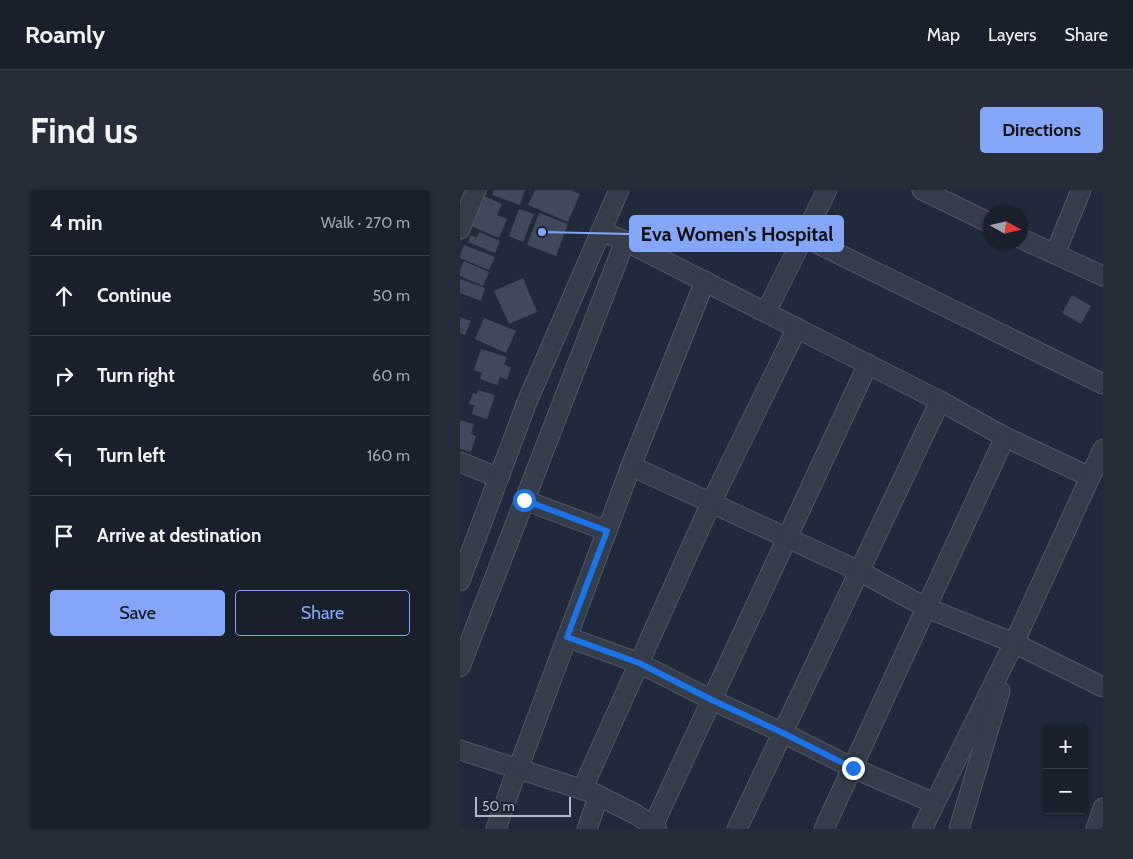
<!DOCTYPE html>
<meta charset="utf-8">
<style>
body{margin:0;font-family:Cabin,sans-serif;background:#262d38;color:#f1f3f6}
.controls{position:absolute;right:15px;bottom:15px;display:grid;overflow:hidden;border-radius:5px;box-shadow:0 1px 4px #0004}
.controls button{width:45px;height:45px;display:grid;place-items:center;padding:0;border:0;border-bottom:1px solid #373e48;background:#19202c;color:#f1f3f6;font:25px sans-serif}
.compass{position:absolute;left:523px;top:15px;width:45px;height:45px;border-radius:50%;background:#19202c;box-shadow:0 1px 4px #0004;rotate:98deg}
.scale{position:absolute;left:15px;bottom:12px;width:96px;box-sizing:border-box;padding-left:5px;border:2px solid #b0b7c6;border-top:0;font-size:14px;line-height:18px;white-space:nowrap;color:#b0b7c6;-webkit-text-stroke:4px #1b212f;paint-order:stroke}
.stop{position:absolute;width:15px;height:15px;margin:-11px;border:4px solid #1a73e8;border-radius:50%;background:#fff}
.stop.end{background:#1a73e8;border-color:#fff;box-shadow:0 1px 5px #0008}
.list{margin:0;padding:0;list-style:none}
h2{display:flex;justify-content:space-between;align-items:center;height:65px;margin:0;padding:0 20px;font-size:21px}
h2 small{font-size:16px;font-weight:400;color:#9fa3a9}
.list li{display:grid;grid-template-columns:32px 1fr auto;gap:15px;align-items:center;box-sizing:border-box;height:80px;padding:0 20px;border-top:1px solid #373e48}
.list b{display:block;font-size:19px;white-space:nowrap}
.list em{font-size:16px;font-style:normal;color:#9fa3a9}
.actions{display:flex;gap:10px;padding:15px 20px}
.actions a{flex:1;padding:11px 0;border:1px solid #84a6f8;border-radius:5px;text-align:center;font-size:18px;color:#84a6f8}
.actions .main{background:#84a6f8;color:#111}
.icon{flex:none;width:28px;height:28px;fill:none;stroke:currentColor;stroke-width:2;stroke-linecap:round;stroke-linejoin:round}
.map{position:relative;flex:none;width:643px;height:639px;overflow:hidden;border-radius:5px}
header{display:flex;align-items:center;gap:30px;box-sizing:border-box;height:70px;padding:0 25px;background:#19202c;border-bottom:1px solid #373e48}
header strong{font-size:24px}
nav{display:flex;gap:28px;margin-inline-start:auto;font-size:18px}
.intro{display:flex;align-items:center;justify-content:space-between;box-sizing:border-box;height:120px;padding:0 30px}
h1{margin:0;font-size:35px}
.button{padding:12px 22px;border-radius:5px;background:#84a6f8;color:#111;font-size:18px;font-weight:700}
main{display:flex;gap:30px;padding:0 30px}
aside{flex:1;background:#19202c;border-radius:5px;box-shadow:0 1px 4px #0004}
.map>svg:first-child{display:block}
</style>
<header>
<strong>Roamly</strong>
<nav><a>Map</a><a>Layers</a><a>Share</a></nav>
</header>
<div class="intro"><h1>Find us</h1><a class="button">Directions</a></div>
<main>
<aside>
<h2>4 min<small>Walk · 270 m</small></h2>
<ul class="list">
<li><svg class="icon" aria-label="ahead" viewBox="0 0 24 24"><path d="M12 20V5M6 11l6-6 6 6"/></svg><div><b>Continue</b></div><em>50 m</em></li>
<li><svg class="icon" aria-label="right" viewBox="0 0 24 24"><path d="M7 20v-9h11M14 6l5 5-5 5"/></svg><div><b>Turn right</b></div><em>60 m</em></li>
<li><svg class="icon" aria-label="left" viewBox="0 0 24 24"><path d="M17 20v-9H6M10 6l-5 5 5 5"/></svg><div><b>Turn left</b></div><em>160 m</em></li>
<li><svg class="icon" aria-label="arrive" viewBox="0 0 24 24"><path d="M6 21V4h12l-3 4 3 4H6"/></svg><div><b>Arrive at destination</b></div></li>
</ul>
<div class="actions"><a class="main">Save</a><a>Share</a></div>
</aside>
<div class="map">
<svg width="643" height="639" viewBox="0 0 643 639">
<rect width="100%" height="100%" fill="#212a3a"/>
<g fill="#40495c">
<polygon points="34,0 65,0 60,15 32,5"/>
<polygon points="75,0 111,0 120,4 108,32 68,15"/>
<polygon points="24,6 42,14 37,25 47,29 39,48 11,36"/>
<polygon points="59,19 74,24 63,52 49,46"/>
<polygon points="79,23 108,34 96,66 67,55"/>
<polygon points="19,42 40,51 35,63 8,52 11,45 17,48"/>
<polygon points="4,55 35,67 29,80 0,68 0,65"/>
<polygon points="4,71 29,82 23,96 0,86 0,80"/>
<polygon points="63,88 77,122 49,134 34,101"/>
<polygon points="0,89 25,98 21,111 0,103"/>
<polygon points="612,105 631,116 621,134 602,123"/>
<polygon points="0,127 11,131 5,145 0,143"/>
<polygon points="24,128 56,141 46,163 15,149"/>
<polygon points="21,159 47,167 44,175 51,177 47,190 40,187 37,195 20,189 22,183 14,180"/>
<polygon points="18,200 35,205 27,229 12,224 14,215 9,214 13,203 17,204"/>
<polygon points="0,230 14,234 11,244 16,246 11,262 0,259"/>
</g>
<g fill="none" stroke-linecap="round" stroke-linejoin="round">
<defs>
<g id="minor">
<polyline points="462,0 530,33"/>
<polyline points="0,39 16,0"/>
<polyline points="141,41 165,51 480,211 545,247 630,287"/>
<polyline points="344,47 643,194"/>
<polyline points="560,48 643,86"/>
<polyline points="595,64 621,0"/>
<polyline points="306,122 367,0"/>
<polyline points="0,272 39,288"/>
<polyline points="171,276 399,381 467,418 554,453 643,497"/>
<polyline points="64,310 147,341"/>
<polyline points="0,391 67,212 159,0"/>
<polyline points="107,447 179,473 252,510 323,543 393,578 474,613"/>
<polyline points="0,477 165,51"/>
<polyline points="0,560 133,603 177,625 197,639"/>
<polyline points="58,579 171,276 245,91"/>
<polyline points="122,600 251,313 337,138"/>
<polyline points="193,636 408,174"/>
<polyline points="36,639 54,588"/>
<polyline points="127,639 135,616"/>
<polyline points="277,639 480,211"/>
<polyline points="364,639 545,247"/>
<polyline points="462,639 554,453 643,259"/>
<polyline points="499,639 540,501"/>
<polyline points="636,639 643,618"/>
</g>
</defs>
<use href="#minor" stroke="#505765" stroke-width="21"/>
<use href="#minor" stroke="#353c4a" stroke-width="19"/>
</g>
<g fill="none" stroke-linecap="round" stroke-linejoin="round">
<polyline stroke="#1a73e8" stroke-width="6" points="64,310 147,341 107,447 179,473 252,510 323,543 393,578"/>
</g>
<path fill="none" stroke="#84a6f8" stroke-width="2" d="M82 42L170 44"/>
<circle fill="#84a6f8" stroke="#1b212f" stroke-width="2" cx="82" cy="42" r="5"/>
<rect fill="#84a6f8" stroke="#84a6f8" stroke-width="2" x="170" y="26" width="213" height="35" rx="5"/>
<g font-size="20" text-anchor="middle" font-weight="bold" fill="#111">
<text x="277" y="51">Eva Women's Hospital</text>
</g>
</svg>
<div class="controls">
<button>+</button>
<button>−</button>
</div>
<svg class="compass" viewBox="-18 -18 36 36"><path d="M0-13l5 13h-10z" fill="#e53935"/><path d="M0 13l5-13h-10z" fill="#9fa3a9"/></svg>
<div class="scale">50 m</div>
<div class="stop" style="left:64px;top:310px"></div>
<div class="stop end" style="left:393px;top:578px"></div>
</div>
</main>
